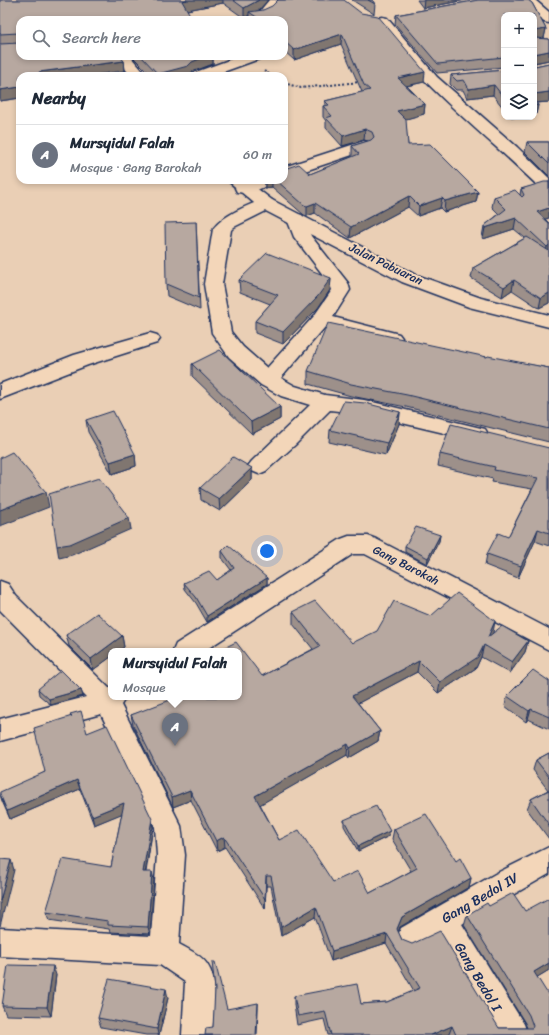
<!DOCTYPE html>
<meta charset="utf-8">
<style>
body{margin:0;font-family:Sriracha,sans-serif;background:#f6f6f7;color:#1f2937}
.controls{position:absolute;right:12px;top:12px;display:grid;overflow:hidden;border-radius:8px;box-shadow:0 2px 6px #0003}
.controls button{width:36px;height:36px;display:grid;place-items:center;padding:0;border:0;border-bottom:1px solid #e0e1e3;background:#fff;color:#1f2937;font:20px sans-serif}
.you{position:absolute;left:267px;top:551px;width:14px;height:14px;margin:-10px;border:3px solid #fff;border-radius:50%;background:#1a73e8;box-shadow:0 0 0 6px #1a73e833}
.badge{display:grid;place-items:center;width:26px;height:26px;border-radius:50%;background:#1b2f5e;color:#fff;font-size:13px;font-weight:700}
.pin{position:absolute;translate:-50% -33px;filter:drop-shadow(0 1px 2px #0008)}
.pin::after{content:'';position:absolute;top:21px;width:14px;height:12px;background:inherit;clip-path:polygon(0 0,100% 0,50% 100%)}
.popup{position:absolute;left:108px;top:648px;width:134px;height:52px;box-sizing:border-box;display:grid;place-content:center;border-radius:8px;background:#fff;filter:drop-shadow(0 1px 3px #0005);font-size:13px;white-space:nowrap;color:#747a83}
.popup b{font-size:15px;color:#1f2937}
.popup::after{content:'';position:absolute;left:50%;top:100%;margin-left:-8px;border:8px solid transparent;border-top-color:#fff}
.list{margin:0;padding:0;list-style:none}
h2{display:flex;justify-content:space-between;align-items:center;height:52px;margin:0;padding:0 16px;font-size:17px}
h2 small{font-size:13px;font-weight:400;color:#747a83}
.list li{display:grid;grid-template-columns:26px 1fr auto;gap:12px;align-items:center;box-sizing:border-box;height:60px;padding:0 16px;border-top:1px solid #e0e1e3}
.list b{display:block;font-size:15px;white-space:nowrap}
.list p{margin:0;font-size:13px;white-space:nowrap;color:#747a83}
.list em{font-size:13px;font-style:normal;color:#747a83}
.icon{flex:none;width:22px;height:22px;fill:none;stroke:currentColor;stroke-width:2;stroke-linecap:round;stroke-linejoin:round}
.map{position:relative;flex:none;width:549px;height:1035px;overflow:hidden}
.search{position:absolute;background:#fff;box-shadow:0 2px 6px #0003;left:16px;top:16px;width:272px;height:44px;display:flex;align-items:center;gap:10px;box-sizing:border-box;padding:0 14px;border-radius:12px;color:#747a83;font-size:15px}
.panel{position:absolute;background:#fff;box-shadow:0 2px 6px #0003;left:16px;top:72px;width:272px;height:112px;border-radius:12px}
.map>svg:first-child{display:block}
</style>
<div class="map">
<svg width="549" height="1035" viewBox="0 0 549 1035">
<rect width="100%" height="100%" fill="#eacfb5"/>
<filter id="ink" filterUnits="userSpaceOnUse"><feTurbulence type="fractalNoise" baseFrequency=".025" numOctaves="2"/><feDisplacementMap in="SourceGraphic" scale="8" xChannelSelector="R" yChannelSelector="G"/><feConvolveMatrix kernelMatrix="1 2 1 2 8 2 1 2 1" color-interpolation-filters="sRGB"/></filter>
<g filter="url(#ink)">
<g fill="none" stroke-linecap="round" stroke-linejoin="round">
<defs>
<g id="street">
<path d="M269,0H284C271,19 266,20 244,20L246,17L260,11Z"/>
<polygon points="519,0 535,0 549,12 549,23 544,22"/>
<path d="M382,17L387,18L437,77L517,147L549,178V192L543,191C487,135 420,87 375,21L377,18Z"/>
<polygon points="240,56 261,56 259,59 212,76 190,76 193,73"/>
<polygon points="364,141 370,143 372,146 370,149 284,178 284,167"/>
<path d="M249,180H273C268,188 247,194 237,192L235,188L237,184Z"/>
<path d="M266,199L272,200L275,204L272,208L234,227L231,230L222,284L231,332L243,347L267,368L314,316L332,290L330,284L294,237L287,219L290,215L296,214L302,215L311,236L348,283L350,290L333,317L399,334L402,338L399,342L392,344L325,327L281,378L295,386L325,395L364,400L485,429L488,434L485,439L478,441L364,414L330,410L295,445L266,471L259,474L252,471L248,466L252,461L310,405L281,396L261,385L229,357L212,333L204,284L213,229C222,216 251,203 266,199Z"/>
<polygon points="150,333 157,335 160,339 157,343 88,365 0,399 0,384 74,355"/>
<polygon points="349,536 368,536 376,539 549,629 549,650 365,554 353,554 204,651 173,651 176,644 341,539"/>
<path d="M0,581L8,584L16,596L109,688H111V697H126L121,705L181,826L185,855L179,944C188,949 201,955 207,964C220,983 213,1013 212,1035H182L185,982L160,965L0,956V928L151,936L157,855L155,827L101,714L0,741V719L86,697L0,610Z"/>
<polygon points="549,847 549,874 462,924 524,1024 528,1035 496,1035 438,938 411,952 401,948 397,938 401,928 495,874"/>
</g>
<g id="secondary">
<polygon points="115,56 130,56 147,76 131,76"/>
<polygon points="227,180 246,180 272,200 414,274 481,298 549,315 549,327 469,307 402,282 260,208"/>
</g>
</defs>
<use href="#street" stroke="#1b2f5e" stroke-width="3"/>
<use href="#secondary" stroke="#1b2f5e" stroke-width="3"/>
<g stroke="#1b2f5e" stroke-width="2" stroke-dasharray="2 2" stroke-linecap="butt">
<polyline points="264,71 272,76"/>
<polyline points="284,83 301,88 360,82"/>
</g>
<use href="#street" fill="#f3d6b9" fill-rule="evenodd"/>
<use href="#secondary" fill="#f3d6b9" fill-rule="evenodd"/>
</g>
<g fill="#9d908a" stroke="#1b2f5e">
<polygon points="0,0 268,0 259,10 257,11 344,0 424,82 407,86 425,104 424,114 405,119 408,145 478,192 476,202 444,212 440,208 418,216 408,207 350,238 315,213 307,216 304,215 272,187 265,188 265,180 284,180 310,174 352,157 352,146 368,141 364,140 342,146 326,128 326,121 323,117 323,106 325,106 325,101 362,92 341,44 294,60 284,51 284,20 249,20 249,15 244,18 223,3 187,10 20,20 124,61 125,71 20,76 20,98 0,101"/>
<polygon points="352,0 372,0 375,4 374,14"/>
<polygon points="417,0 465,0 423,8"/>
<polygon points="478,0 528,0 532,3 546,29 544,38 541,38 549,39 549,60 535,63 535,66 549,63 549,102 536,103 538,105 536,114 534,114 534,15 504,15 504,67 437,73 395,24 396,15"/>
<polygon points="132,56 213,56 213,64 192,72 188,76 152,76"/>
<polygon points="504,70 504,109 493,95 467,98 463,90 456,90 450,84 451,75"/>
<polygon points="527,142 549,142 549,176 525,152"/>
<polygon points="549,182 549,218 545,219 549,223 549,303 539,308 512,290 502,297 471,278 473,268 525,238 514,229 483,239 482,237 484,226 499,214 492,207 494,197 520,195 521,189"/>
<polygon points="196,222 200,310 167,296 166,284"/>
<polygon points="331,278 330,290 318,308 283,344 255,333 255,321 270,304 240,292 239,280"/>
<polygon points="487,357 549,368 549,442 406,407 351,396 308,384 308,371"/>
<polygon points="192,364 280,407 280,419 252,434 192,376"/>
<polygon points="400,412 399,424 386,455 329,442 330,430"/>
<polygon points="86,420 135,454 136,466 112,474 88,432"/>
<polygon points="549,448 549,546 535,541 518,578 485,565 487,554 508,537 532,489 492,482 493,479 438,466 440,454"/>
<polygon points="252,468 252,480 220,511 201,500 200,488"/>
<polygon points="440,535 439,541 427,564 405,552 405,546"/>
<polygon points="222,551 267,578 267,584 207,622 196,603 185,589 184,583 217,580 231,570 222,558"/>
<polygon points="293,612 352,643 431,616 492,634 528,641 525,652 510,673 481,657 476,668 438,693 417,672 358,703 380,731 378,741 349,758 347,755 260,804 279,840 333,882 370,893 411,871 392,839 394,829 456,861 471,878 469,887 400,927 398,932 402,940 499,1028 527,1028 525,1023 464,925 467,915 489,906 549,970 537,977 549,1035 450,1035 449,1034 447,1035 328,1035 324,1019 297,1025 294,1005 294,996 361,1004 387,1002 414,991 386,943 331,961 315,917 281,936 271,886 266,886 265,909 225,847 217,851 191,800 173,807 133,725 131,715 262,676 313,649 293,624"/>
<polygon points="66,635 122,636 124,647 93,670 69,646"/>
<polygon points="549,681 549,729 528,719 526,722 505,706 507,696"/>
<polygon points="38,689 81,690 83,696 51,705 39,695"/>
<polygon points="70,714 87,733 153,827 146,872 154,880 150,934 110,932 109,929 49,920 46,912 111,867 122,813 94,825 80,789 10,819 2,801 0,795 45,772 71,717"/>
<polygon points="549,753 549,839 527,809 531,799 548,790 533,770 536,760"/>
<polygon points="344,820 389,836 358,851 344,826"/>
<polygon points="56,975 51,1016 6,1015 2,1006"/>
<polygon points="168,998 159,1035 146,1035 101,1027 98,1018"/>
</g>
<g fill="#807670" stroke="#1b2f5e">
<polygon points="187,0 223,0 223,3 182,11 182,1"/>
<polygon points="259,0 268,0 259,10 252,13 249,12 249,15 244,18 244,8"/>
<polygon points="424,0 465,0 423,8"/>
<polygon points="546,29 544,38 534,40 534,31"/>
<polygon points="342,34 341,44 294,60 294,50"/>
<polygon points="549,51 549,60 534,63 534,54"/>
<polygon points="207,56 213,56 213,64 192,72 189,76 159,76 158,74"/>
<polygon points="124,61 125,71 86,76 40,76 39,72"/>
<polygon points="425,72 424,82 397,88 398,78"/>
<polygon points="494,85 493,95 467,98 469,89"/>
<polygon points="20,87 20,98 0,101 0,90"/>
<polygon points="549,92 549,102 534,103 534,94"/>
<polygon points="425,104 424,114 396,122 397,111"/>
<polygon points="534,105 538,105 536,114 534,114"/>
<polygon points="512,117 519,117 512,118"/>
<polygon points="365,129 364,140 342,146 343,136"/>
<polygon points="284,155 285,155 285,165 284,166"/>
<polygon points="265,180 272,180 272,187 265,188"/>
<polygon points="478,192 476,202 444,212 445,201"/>
<polygon points="409,196 408,207 350,238 351,227"/>
<polygon points="442,198 440,208 418,216 419,206"/>
<polygon points="315,203 315,213 307,216 307,206"/>
<polygon points="549,208 549,218 535,222 537,212"/>
<polygon points="516,218 514,229 483,239 485,228"/>
<polygon points="549,245 549,253 545,257 547,247"/>
<polygon points="331,278 330,290 318,308 283,344 283,332"/>
<polygon points="514,280 512,290 502,297 504,287"/>
<polygon points="549,293 549,303 539,308 541,298"/>
<polygon points="280,407 280,419 252,434 251,422"/>
<polygon points="400,412 399,424 386,455 387,443"/>
<polygon points="135,454 136,466 112,474 110,462"/>
<polygon points="252,468 252,480 220,511 219,499"/>
<polygon points="46,492 49,507 0,526 0,510"/>
<polygon points="129,518 131,529 72,555 59,558 57,546"/>
<polygon points="538,529 535,541 518,578 521,566"/>
<polygon points="440,535 439,541 427,564 428,558"/>
<polygon points="267,578 267,584 207,622 207,616"/>
<polygon points="495,621 493,633 486,647 488,637"/>
<polygon points="122,636 124,647 119,651 111,651 111,657 93,670 91,659"/>
<polygon points="528,641 525,652 510,673 512,662"/>
<polygon points="484,645 481,657 476,668 438,693 440,682"/>
<polygon points="419,661 417,672 351,707 352,696"/>
<polygon points="81,690 83,696 51,705 49,699"/>
<polygon points="531,709 528,719 526,722 529,711"/>
<polygon points="380,731 378,741 349,758 350,748"/>
<polygon points="348,744 347,755 256,807 255,796"/>
<polygon points="77,780 80,789 10,819 7,811"/>
<polygon points="190,790 191,800 173,807 172,797"/>
<polygon points="124,803 126,812 94,825 92,816"/>
<polygon points="152,819 153,827 144,880 143,872"/>
<polygon points="390,831 389,836 358,851 358,846"/>
<polygon points="224,837 225,847 217,851 216,841"/>
<polygon points="11,860 14,870 0,926 0,901"/>
<polygon points="152,872 154,880 150,934 148,927"/>
<polygon points="266,876 266,886 265,909 265,899"/>
<polygon points="471,878 469,887 400,927 396,939 397,929 402,917"/>
<polygon points="316,907 315,917 281,936 281,927"/>
<polygon points="387,934 386,943 331,961 332,951"/>
<polygon points="549,963 549,970 531,981 534,972"/>
<polygon points="53,966 56,975 51,1016 47,1007"/>
<polygon points="166,989 168,998 159,1035 158,1035 157,1029"/>
<polygon points="258,1003 258,1011 257,1035 256,1035"/>
<polygon points="452,1026 449,1034 447,1035 431,1035"/>
</g>
<g fill="#b7a8a0" stroke="#1b2f5e">
<polygon points="0,0 187,0 182,1 193,20 20,20 20,56 120,56 124,61 39,72 40,76 20,76 20,87 0,90 0,44 19,43 19,33 0,34"/>
<polygon points="233,0 259,0 244,8"/>
<polygon points="278,0 344,0 361,13 378,16 425,72 398,78 425,104 397,111 406,120 408,145 430,144 478,192 445,201 442,198 419,206 409,196 351,227 315,203 307,206 304,205 276,180 284,180 284,169 299,164 310,174 359,154 352,146 371,140 374,137 372,132 365,129 343,136 326,118 332,116 323,106 329,105 325,101 370,90 364,85 342,34 294,50 284,41 284,20 261,20 249,12 263,10 272,6"/>
<polygon points="368,0 372,0 375,4"/>
<polygon points="478,0 528,0 532,3 546,29 534,31 534,15 504,15 504,57 438,64 396,15"/>
<polygon points="534,38 549,39 549,51 534,54 535,66 549,63 549,92 534,94"/>
<polygon points="141,56 207,56 192,62 188,66 158,74"/>
<polygon points="504,70 504,98 494,85 469,89 464,80 457,81 451,75"/>
<polygon points="534,100 538,105 534,105"/>
<polygon points="527,142 549,142 549,164"/>
<polygon points="544,182 549,182 549,208 537,212 549,223 549,245 547,247 516,218 485,228 484,226 506,209 494,197 515,190 522,197 524,195 521,189"/>
<polygon points="196,222 199,298 166,284 165,223"/>
<polygon points="527,237 549,251 549,293 541,298 514,280 504,287 473,268"/>
<polygon points="267,253 331,278 318,296 283,332 255,321 278,295 239,280"/>
<polygon points="328,323 487,357 488,356 549,368 549,429 407,395 351,384 308,371"/>
<polygon points="220,350 280,407 251,422 192,364"/>
<polygon points="344,401 365,403 400,412 387,443 330,430"/>
<polygon points="113,411 135,454 110,462 86,420"/>
<polygon points="451,424 549,448 549,533 538,529 521,566 487,554 498,533 508,537 538,478 494,470 495,467 440,454"/>
<polygon points="12,452 46,492 0,510 0,458"/>
<polygon points="233,457 252,468 219,499 200,488"/>
<polygon points="99,478 129,518 70,544 57,546 49,494"/>
<polygon points="416,527 440,535 428,558 405,546"/>
<polygon points="228,545 267,578 207,616 196,597 184,583 209,571 217,580 234,568 222,551"/>
<polygon points="457,593 495,621 488,637 502,626 528,641 512,662 484,645 478,657 440,682 419,661 352,696 380,731 350,748 348,744 255,796 279,840 299,830 333,882 358,871 370,893 417,868 394,829 426,814 456,861 460,858 471,878 402,917 397,929 402,940 412,944 440,931 499,1028 532,1028 533,1026 529,1015 467,915 487,903 489,906 513,893 525,911 549,898 549,963 534,972 549,996 549,1035 456,1035 452,1026 431,1035 331,1035 325,1011 298,1016 294,996 357,984 361,1004 387,1002 420,988 387,934 332,951 316,907 281,927 271,876 266,876 265,899 224,837 216,841 190,790 172,797 131,715 178,697 239,697 239,651 218,651 236,642 262,676 320,646 293,612 315,601 352,643 377,631 394,601 431,616"/>
<polygon points="97,613 122,636 91,659 66,635"/>
<polygon points="61,670 81,690 49,699 38,689"/>
<polygon points="533,670 549,681 549,717 531,709 529,711 507,696"/>
<polygon points="81,711 87,733 107,725 152,819 143,872 152,872 148,927 108,925 108,921 46,912 62,859 111,867 124,803 92,816 77,780 7,811 0,794 0,792 45,772 34,728 72,716 70,714"/>
<polygon points="549,753 549,777 536,760"/>
<polygon points="549,790 549,825 531,799"/>
<polygon points="376,806 390,831 358,846 344,820"/>
<polygon points="0,859 11,860 0,901"/>
<polygon points="212,962 215,962 227,1009 258,1003 256,1035 205,1035 206,1028 213,1027 215,989"/>
<polygon points="8,965 53,966 47,1007 2,1006"/>
<polygon points="109,979 166,989 157,1029 98,1018"/>
</g>
</g>
<g text-anchor="middle" dominant-baseline="central" stroke-width="4" stroke-linejoin="round" paint-order="stroke">
<g font-size="12" fill="#1b2f5e" stroke="#f3d6b9">
<text transform="translate(386 264) rotate(26)">Jalan Pabuaran</text>
<text transform="translate(406 565) rotate(27)">Gang Barokah</text>
</g>
<g font-size="14" fill="#1b2f5e" stroke="#f3d6b9">
<text transform="translate(480 898) rotate(-30)">Gang Bedol IV</text>
<text transform="translate(478 977) rotate(59)">Gang Bedol I</text>
</g>
</g>
</svg>
<div class="controls">
<button>+</button>
<button>−</button>
<button><svg class="icon" aria-label="layers" viewBox="0 0 24 24"><path d="M12 4l9 5-9 5-9-5zM3 14l9 5 9-5"/></svg></button>
</div>
<div class="you"></div>
<div class="pin badge" style="left:175px;top:746px;background:#6b7280">A</div>
<div class="popup"><b>Mursyidul Falah</b>Mosque</div>
<div class="search"><svg class="icon" aria-label="search" viewBox="0 0 24 24"><circle cx="10" cy="10" r="6"/><path d="M15 15l6 6"/></svg>Search here</div>
<section class="panel">
<h2>Nearby<small></small></h2>
<ul class="list">
<li><span class="badge" style="background:#6b7280">A</span><div><b>Mursyidul Falah</b><p>Mosque · Gang Barokah</p></div><em>60 m</em></li>
</ul>
</section>
</div>
